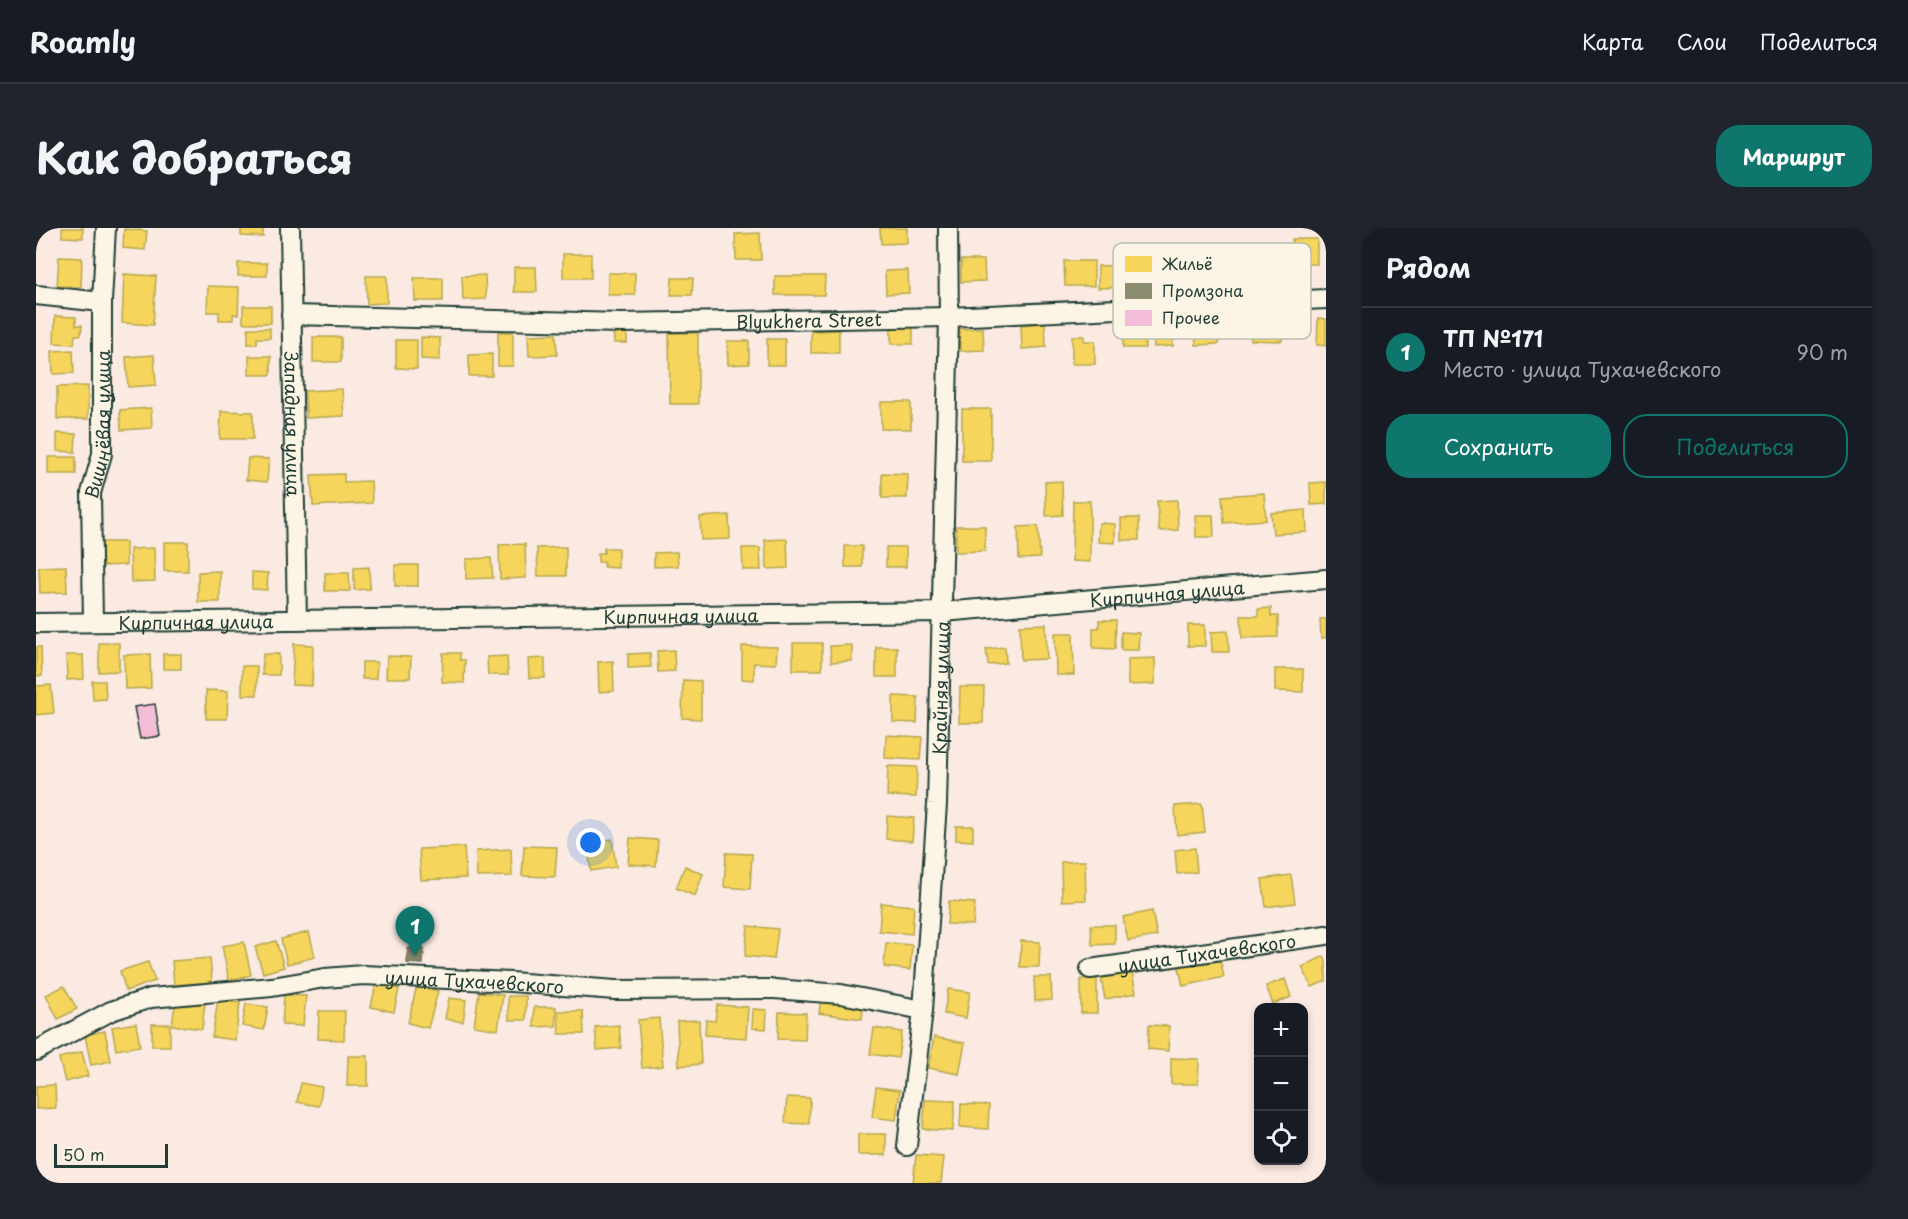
<!DOCTYPE html>
<html lang="ru">
<meta charset="utf-8">
<style>
body{margin:0;font-family:"Playpen Sans",sans-serif;background:#20242c;color:#f1f3f6}
.controls{position:absolute;right:18px;bottom:18px;display:grid;overflow:hidden;border-radius:12px;box-shadow:0 3px 9px #0003}
.controls button{width:54px;height:54px;display:grid;place-items:center;padding:0;border:0;border-bottom:2px solid #363941;background:#171b24;color:#f1f3f6;font:30px sans-serif}
.scale{position:absolute;left:18px;bottom:15px;width:114px;box-sizing:border-box;padding-left:6px;border:3px solid #1f3d34;border-top:0;font-size:16px;line-height:21px;white-space:nowrap;color:#1f3d34;-webkit-text-stroke:4px #fcf5e5;paint-order:stroke}
.you{position:absolute;left:555px;top:615px;width:21px;height:21px;margin:-15px;border:4px solid #fff;border-radius:50%;background:#1a73e8;box-shadow:0 0 0 9px #1a73e833}
.badge{display:grid;place-items:center;width:39px;height:39px;border-radius:50%;background:#0f766e;color:#fff;font-size:20px;font-weight:700}
.pin{position:absolute;translate:-50% -50px;filter:drop-shadow(0 2px 3px #0008)}
.pin::after{content:'';position:absolute;top:32px;width:21px;height:18px;background:inherit;clip-path:polygon(0 0,100% 0,50% 100%)}
.list{margin:0;padding:0;list-style:none}
h2{display:flex;justify-content:space-between;align-items:center;height:78px;margin:0;padding:0 24px;font-size:26px}
h2 small{font-size:20px;font-weight:400;color:#9ea1a6}
.list li{display:grid;grid-template-columns:39px 1fr auto;gap:18px;align-items:center;box-sizing:border-box;height:90px;padding:0 24px;border-top:2px solid #363941}
.list b{display:block;font-size:22px;white-space:nowrap}
.list p{margin:0;font-size:20px;white-space:nowrap;color:#9ea1a6}
.list em{font-size:20px;font-style:normal;color:#9ea1a6}
.actions{display:flex;gap:12px;padding:18px 24px}
.actions a{flex:1;padding:14px 0;border:2px solid #0f766e;border-radius:24px;text-align:center;font-size:21px;color:#0f766e}
.actions .main{background:#0f766e;color:#fff}
.icon{flex:none;width:33px;height:33px;fill:none;stroke:currentColor;stroke-width:2;stroke-linecap:round;stroke-linejoin:round}
.map{position:relative;flex:none;width:1290px;height:955px;overflow:hidden;border-radius:24px}
header{display:flex;align-items:center;gap:36px;box-sizing:border-box;height:84px;padding:0 30px;background:#171b24;border-bottom:2px solid #363941}
header strong{font-size:28px}
nav{display:flex;gap:33px;margin-inline-start:auto;font-size:21px}
.intro{display:flex;align-items:center;justify-content:space-between;box-sizing:border-box;height:144px;padding:0 36px}
h1{margin:0;font-size:42px}
.button{padding:15px 27px;border-radius:24px;background:#0f766e;color:#fff;font-size:21px;font-weight:700}
main{display:flex;gap:36px;padding:0 36px}
aside{flex:1;background:#171b24;border-radius:24px;box-shadow:0 3px 9px #0003}
.map>svg:first-child{display:block}
</style>
<header>
<strong>Roamly</strong>
<nav><a>Карта</a><a>Слои</a><a>Поделиться</a></nav>
</header>
<div class="intro"><h1>Как добраться</h1><a class="button">Маршрут</a></div>
<main>
<div class="map">
<svg width="1290" height="955" viewBox="0 0 1290 955">
<rect width="100%" height="100%" fill="#faeae2"/>
<filter id="ink" filterUnits="userSpaceOnUse"><feTurbulence type="fractalNoise" baseFrequency=".0167" numOctaves="2"/><feDisplacementMap in="SourceGraphic" scale="12" xChannelSelector="R" yChannelSelector="G"/><feConvolveMatrix kernelMatrix="1 2 1 2 8 2 1 2 1" color-interpolation-filters="sRGB"/></filter>
<g filter="url(#ink)">
<g fill="#f6d55c" stroke="#b6a750" stroke-width="1.5">
<polygon points="26,0 47,0 47,10 26,9"/>
<polygon points="205,0 227,0 227,9 205,8"/>
<polygon points="844,0 871,0 871,15 845,16"/>
<polygon points="88,1 111,3 109,22 87,20"/>
<polygon points="724,5 725,32 700,32 699,6"/>
<rect x="1256" y="11" width="25" height="25"/>
<rect x="527" y="26" width="28" height="24"/>
<polygon points="23,29 46,30 45,59 21,58"/>
<polygon points="925,32 948,32 949,53 925,54"/>
<polygon points="1028,33 1058,33 1058,58 1029,58"/>
<rect x="202" y="35" width="29" height="13"/>
<polygon points="1093,37 1093,59 1062,60 1062,38"/>
<polygon points="478,39 500,39 501,64 478,64"/>
<polygon points="872,42 873,65 850,66 849,43"/>
<rect x="572" y="45" width="27" height="22"/>
<polygon points="88,46 120,48 117,97 86,95"/>
<polygon points="449,47 450,71 427,72 426,48"/>
<polygon points="330,48 351,48 351,75 331,76"/>
<polygon points="739,48 789,48 788,67 739,67"/>
<polygon points="378,50 407,50 407,73 379,73"/>
<polygon points="636,50 657,50 656,67 635,67"/>
<polygon points="172,58 203,59 202,87 197,86 197,92 183,92 183,84 171,84"/>
<rect x="207" y="78" width="28" height="17"/>
<polygon points="19,88 40,89 40,97 46,97 45,107 39,107 38,116 18,115"/>
<polygon points="1282,90 1290,91 1290,118 1281,117"/>
<polygon points="1216,92 1247,93 1246,113 1215,112"/>
<polygon points="1182,93 1183,116 1160,117 1159,94"/>
<polygon points="1009,95 1010,119 986,121 985,97"/>
<polygon points="1137,95 1137,118 1118,119 1117,96"/>
<polygon points="1109,97 1109,120 1087,120 1087,98"/>
<polygon points="591,99 591,115 578,115 577,100"/>
<rect x="855" y="99" width="22" height="17"/>
<polygon points="212,100 234,100 234,110 221,110 221,116 212,116"/>
<polygon points="947,100 948,122 924,123 923,101"/>
<polygon points="803,102 803,125 775,125 775,103"/>
<rect x="462" y="104" width="15" height="34"/>
<polygon points="633,105 662,105 662,176 634,176"/>
<polygon points="520,106 521,127 493,128 492,107"/>
<polygon points="1036,108 1048,108 1048,113 1059,113 1059,136 1036,136"/>
<rect x="277" y="109" width="28" height="25"/>
<polygon points="385,109 404,110 404,132 385,131"/>
<rect x="731" y="111" width="18" height="26"/>
<polygon points="360,112 381,112 381,141 360,140"/>
<polygon points="691,113 713,113 713,136 692,137"/>
<polygon points="37,122 38,145 17,146 16,123"/>
<polygon points="456,126 456,148 433,148 433,127"/>
<polygon points="118,127 120,157 92,159 90,129"/>
<rect x="213" y="128" width="22" height="19"/>
<polygon points="52,158 52,191 21,191 21,159"/>
<polygon points="306,161 308,188 270,190 269,163"/>
<rect x="845" y="174" width="30" height="27"/>
<polygon points="115,180 116,200 85,202 84,182"/>
<rect x="926" y="181" width="29" height="52"/>
<polygon points="185,183 217,184 217,211 184,211"/>
<polygon points="21,205 40,206 39,224 21,223"/>
<rect x="12" y="229" width="28" height="17"/>
<polygon points="212,230 233,231 231,254 210,252"/>
<polygon points="846,245 872,246 871,270 846,270"/>
<polygon points="308,246 308,254 335,253 336,275 277,278 275,247"/>
<polygon points="1026,253 1027,287 1010,288 1009,254"/>
<polygon points="1290,254 1290,276 1275,277 1274,255"/>
<polygon points="1228,265 1230,292 1188,295 1186,268"/>
<polygon points="1141,272 1142,302 1123,303 1121,273"/>
<polygon points="1037,273 1054,273 1054,334 1036,333"/>
<polygon points="1270,282 1271,304 1237,306 1235,285"/>
<polygon points="693,287 694,311 665,312 664,289"/>
<polygon points="1159,287 1177,287 1178,309 1160,309"/>
<rect x="1085" y="290" width="18" height="22"/>
<polygon points="1063,295 1079,296 1079,315 1062,314"/>
<polygon points="920,298 949,298 949,323 920,324"/>
<polygon points="1002,298 1004,330 983,331 982,299"/>
<polygon points="751,311 752,340 731,341 729,312"/>
<polygon points="64,314 90,314 90,337 65,338"/>
<rect x="128" y="314" width="24" height="29"/>
<polygon points="489,316 490,350 464,351 463,317"/>
<rect x="809" y="318" width="17" height="21"/>
<polygon points="530,319 530,348 502,348 501,320"/>
<rect x="850" y="319" width="20" height="20"/>
<polygon points="118,320 119,353 95,354 94,321"/>
<polygon points="568,320 582,320 582,340 568,339 568,334 562,334 562,325 568,325"/>
<polygon points="706,320 724,320 725,342 707,342"/>
<polygon points="641,324 642,338 618,339 618,325"/>
<polygon points="455,330 457,350 430,351 430,331"/>
<rect x="359" y="337" width="23" height="21"/>
<polygon points="30,338 31,364 4,365 3,339"/>
<polygon points="333,339 334,361 318,362 318,340"/>
<polygon points="184,343 184,374 162,374 162,344"/>
<polygon points="216,344 232,345 231,362 216,361"/>
<polygon points="289,345 313,345 314,363 289,363"/>
<polygon points="1235,380 1235,388 1242,388 1242,409 1206,410 1205,388 1222,388 1222,381"/>
<polygon points="1284,391 1290,391 1290,410 1285,410"/>
<polygon points="1063,392 1080,392 1079,421 1057,420 1057,400 1063,400"/>
<polygon points="1010,396 1011,431 985,432 984,397"/>
<rect x="1152" y="397" width="17" height="21"/>
<polygon points="1192,403 1193,424 1176,424 1175,404"/>
<polygon points="1085,404 1103,405 1102,422 1085,422"/>
<polygon points="1019,405 1037,405 1038,447 1020,447"/>
<polygon points="63,415 83,415 83,443 63,444"/>
<rect x="757" y="415" width="29" height="27"/>
<polygon points="258,416 277,417 276,458 256,457"/>
<polygon points="816,417 816,433 795,434 794,418"/>
<polygon points="706,418 741,419 740,436 718,435 718,452 706,451"/>
<polygon points="0,419 5,419 6,448 0,448"/>
<rect x="840" y="419" width="21" height="30"/>
<polygon points="969,419 970,435 952,437 950,421"/>
<polygon points="638,422 639,443 622,444 621,423"/>
<polygon points="407,425 424,425 424,432 429,432 428,455 406,454"/>
<polygon points="614,425 615,439 592,440 592,426"/>
<polygon points="114,426 115,460 89,461 88,427"/>
<rect x="127" y="426" width="18" height="15"/>
<polygon points="227,426 243,426 243,447 226,447"/>
<polygon points="30,427 47,427 48,451 31,452"/>
<polygon points="351,428 375,429 374,450 350,450"/>
<polygon points="471,428 472,447 452,447 451,429"/>
<polygon points="509,430 509,450 493,450 492,431"/>
<polygon points="1119,430 1119,456 1092,457 1092,431"/>
<polygon points="577,433 578,463 563,464 562,434"/>
<polygon points="326,434 341,434 340,451 326,451"/>
<rect x="206" y="438" width="15" height="29"/>
<polygon points="1239,441 1267,441 1267,464 1239,463"/>
<polygon points="647,452 665,453 665,491 646,490"/>
<polygon points="56,453 69,453 70,471 57,472"/>
<polygon points="15,457 18,485 0,487 0,458"/>
<polygon points="924,459 948,459 947,495 923,495"/>
<polygon points="170,462 192,463 191,491 170,491"/>
<polygon points="857,468 882,469 881,495 857,494"/>
<polygon points="850,507 886,509 884,532 849,530"/>
<polygon points="852,538 881,539 880,569 851,568"/>
<polygon points="1166,576 1169,604 1141,607 1139,578"/>
<polygon points="851,588 878,590 876,613 850,611"/>
<polygon points="920,598 937,598 937,613 920,612"/>
<polygon points="594,610 622,612 620,638 592,636"/>
<polygon points="576,611 580,639 555,643 551,615"/>
<polygon points="488,618 521,619 519,649 486,648"/>
<polygon points="428,619 430,650 385,652 383,621"/>
<polygon points="1159,620 1161,644 1141,646 1139,622"/>
<polygon points="475,621 476,648 441,649 440,623"/>
<polygon points="690,625 716,626 714,661 688,659"/>
<polygon points="1049,633 1050,672 1026,673 1025,634"/>
<polygon points="649,638 667,646 659,668 640,660"/>
<polygon points="1255,647 1259,675 1230,679 1226,651"/>
<polygon points="913,673 939,675 937,697 911,696"/>
<polygon points="845,675 878,678 876,706 843,703"/>
<polygon points="1116,683 1121,708 1092,713 1087,689"/>
<polygon points="1055,697 1079,697 1079,716 1056,717"/>
<polygon points="712,698 742,701 738,731 709,728"/>
<polygon points="273,704 279,729 251,736 245,711"/>
<polygon points="240,713 248,739 227,745 219,719"/>
<polygon points="985,713 1004,714 1003,739 984,739"/>
<polygon points="208,714 215,747 193,752 186,718"/>
<polygon points="850,715 876,717 874,742 848,739"/>
<polygon points="1183,727 1188,749 1147,758 1142,735"/>
<polygon points="1288,728 1290,733 1290,753 1276,759 1266,739"/>
<polygon points="174,730 176,754 138,757 136,733"/>
<polygon points="112,734 119,753 90,763 84,743"/>
<polygon points="1096,744 1100,765 1069,771 1065,750"/>
<polygon points="998,749 1015,749 1016,772 999,773"/>
<rect x="1045" y="751" width="16" height="34"/>
<polygon points="1249,751 1255,769 1237,776 1230,758"/>
<polygon points="340,756 363,761 358,784 335,779"/>
<polygon points="381,757 402,763 392,800 372,795"/>
<polygon points="28,758 41,781 22,791 10,767"/>
<polygon points="912,761 934,764 930,790 908,786"/>
<polygon points="443,764 467,767 462,802 438,798"/>
<polygon points="248,767 270,768 267,798 246,797"/>
<polygon points="472,768 490,768 490,792 473,792"/>
<polygon points="413,770 430,772 427,794 409,791"/>
<polygon points="785,770 828,775 826,791 783,785"/>
<polygon points="140,771 169,775 166,801 136,797"/>
<polygon points="182,772 204,775 199,812 176,809"/>
<polygon points="210,776 232,779 228,802 206,798"/>
<polygon points="681,777 712,779 710,810 669,807 670,792 679,793"/>
<polygon points="498,779 520,779 520,798 498,799"/>
<polygon points="717,781 731,782 730,801 716,800"/>
<polygon points="283,783 309,783 308,812 282,811"/>
<polygon points="522,783 547,783 548,806 523,806"/>
<polygon points="743,784 770,785 769,812 742,811"/>
<polygon points="623,790 627,838 606,840 602,792"/>
<polygon points="663,792 665,836 643,838 641,793"/>
<polygon points="100,795 104,818 80,822 76,799"/>
<rect x="116" y="796" width="18" height="22"/>
<polygon points="583,797 585,820 561,822 559,799"/>
<polygon points="1113,797 1133,798 1132,823 1112,821"/>
<polygon points="838,800 866,804 862,830 834,826"/>
<polygon points="69,803 75,833 55,837 49,807"/>
<polygon points="898,809 929,815 923,846 892,840"/>
<polygon points="46,824 52,848 29,854 23,830"/>
<polygon points="312,828 332,828 332,858 311,858"/>
<polygon points="1135,830 1163,831 1162,856 1135,856"/>
<polygon points="265,855 286,859 283,878 261,874"/>
<polygon points="19,857 20,880 0,881 0,858"/>
<polygon points="840,859 864,862 860,892 836,889"/>
<polygon points="751,869 774,870 773,896 749,895"/>
<polygon points="889,872 919,873 917,903 887,901"/>
<polygon points="925,876 953,877 952,901 924,899"/>
<rect x="822" y="906" width="28" height="21"/>
<polygon points="880,927 908,929 905,955 877,955"/>
</g>
<polygon fill="#8c8c6e" stroke="#6b745d" stroke-width="1.5" points="372,720 388,721 387,736 371,735"/>
<polygon fill="#f4bdd7" stroke="#1f3d34" stroke-width="1.5" points="119,476 124,508 104,511 98,479"/>
<g fill="none" stroke-linecap="round" stroke-linejoin="round">
<defs>
<g id="minor">
<path id="s1" d="M254,0L261,392"/>
<polyline points="0,67 66,74"/>
<path id="s2" d="M255,87L586,95L913,89L1290,71"/>
<path id="s3" d="M57,393L55,265L66,226V74L70,0"/>
<path id="s4" d="M0,395L907,384L1290,351"/>
<path id="s5" d="M1054,741L1290,707"/>
<path id="s6" d="M0,823L75,783L115,770L236,759L289,750L327,747L475,754L579,762L738,761L805,766L887,782"/>
<path id="s7" d="M871,918L887,782L901,576L913,89L912,0"/>
</g>
</defs>
<use href="#minor" stroke="#1f3d34" stroke-width="22"/>
<use href="#minor" stroke="#fcf5e5" stroke-width="18"/>
</g>
</g>
<g text-anchor="middle" dominant-baseline="central" stroke-width="6" stroke-linejoin="round" paint-order="stroke">
<g font-size="18" fill="#1f3d34" stroke="#fcf5e5">
<text stroke="none"><textPath href="#s2" startOffset="518">Blyukhera Street</textPath></text>
<text stroke="none"><textPath href="#s3" startOffset="198">Вишнёвая улица</textPath></text>
<text stroke="none"><textPath href="#s1" startOffset="196">Западная улица</textPath></text>
<text stroke="none"><textPath href="#s4" startOffset="1132">Кирпичная улица</textPath></text>
<text stroke="none"><textPath href="#s4" startOffset="645">Кирпичная улица</textPath></text>
<text stroke="none"><textPath href="#s4" startOffset="160">Кирпичная улица</textPath></text>
<text stroke="none"><textPath href="#s7" startOffset="460">Крайняя улица</textPath></text>
<text stroke="none"><textPath href="#s5" startOffset="118">улица Тухачевского</textPath></text>
<text stroke="none"><textPath href="#s6" startOffset="452">улица Тухачевского</textPath></text>
</g>
</g>
<rect x="1077" y="15" width="198" height="96" rx="9" fill="#fcf5e5" stroke="#babeb0" stroke-width="1.5"/>
<rect x="1089" y="28" width="27" height="16" fill="#f6d55c"/>
<rect x="1089" y="55" width="27" height="16" fill="#8c8c6e"/>
<rect x="1089" y="82" width="27" height="16" fill="#f4bdd7"/>
<g font-size="16" fill="#1f3d34">
<text x="1126" y="42">Жильё</text>
<text x="1126" y="69">Промзона</text>
<text x="1126" y="96">Прочее</text>
</g>
</svg>
<div class="controls">
<button>+</button>
<button>−</button>
<button><svg class="icon" aria-label="locate" viewBox="0 0 24 24"><circle cx="12" cy="12" r="6"/><path d="M12 2v4M12 18v4M2 12h4M18 12h4"/></svg></button>
</div>
<div class="scale">50 m</div>
<div class="you"></div>
<div class="pin badge" style="left:379px;top:728px">1</div>
</div>
<aside>
<h2>Рядом<small></small></h2>
<ul class="list">
<li><span class="badge">1</span><div><b>ТП №171</b><p>Место · улица Тухачевского</p></div><em>90 m</em></li>
</ul>
<div class="actions"><a class="main">Сохранить</a><a>Поделиться</a></div>
</aside>
</main>
